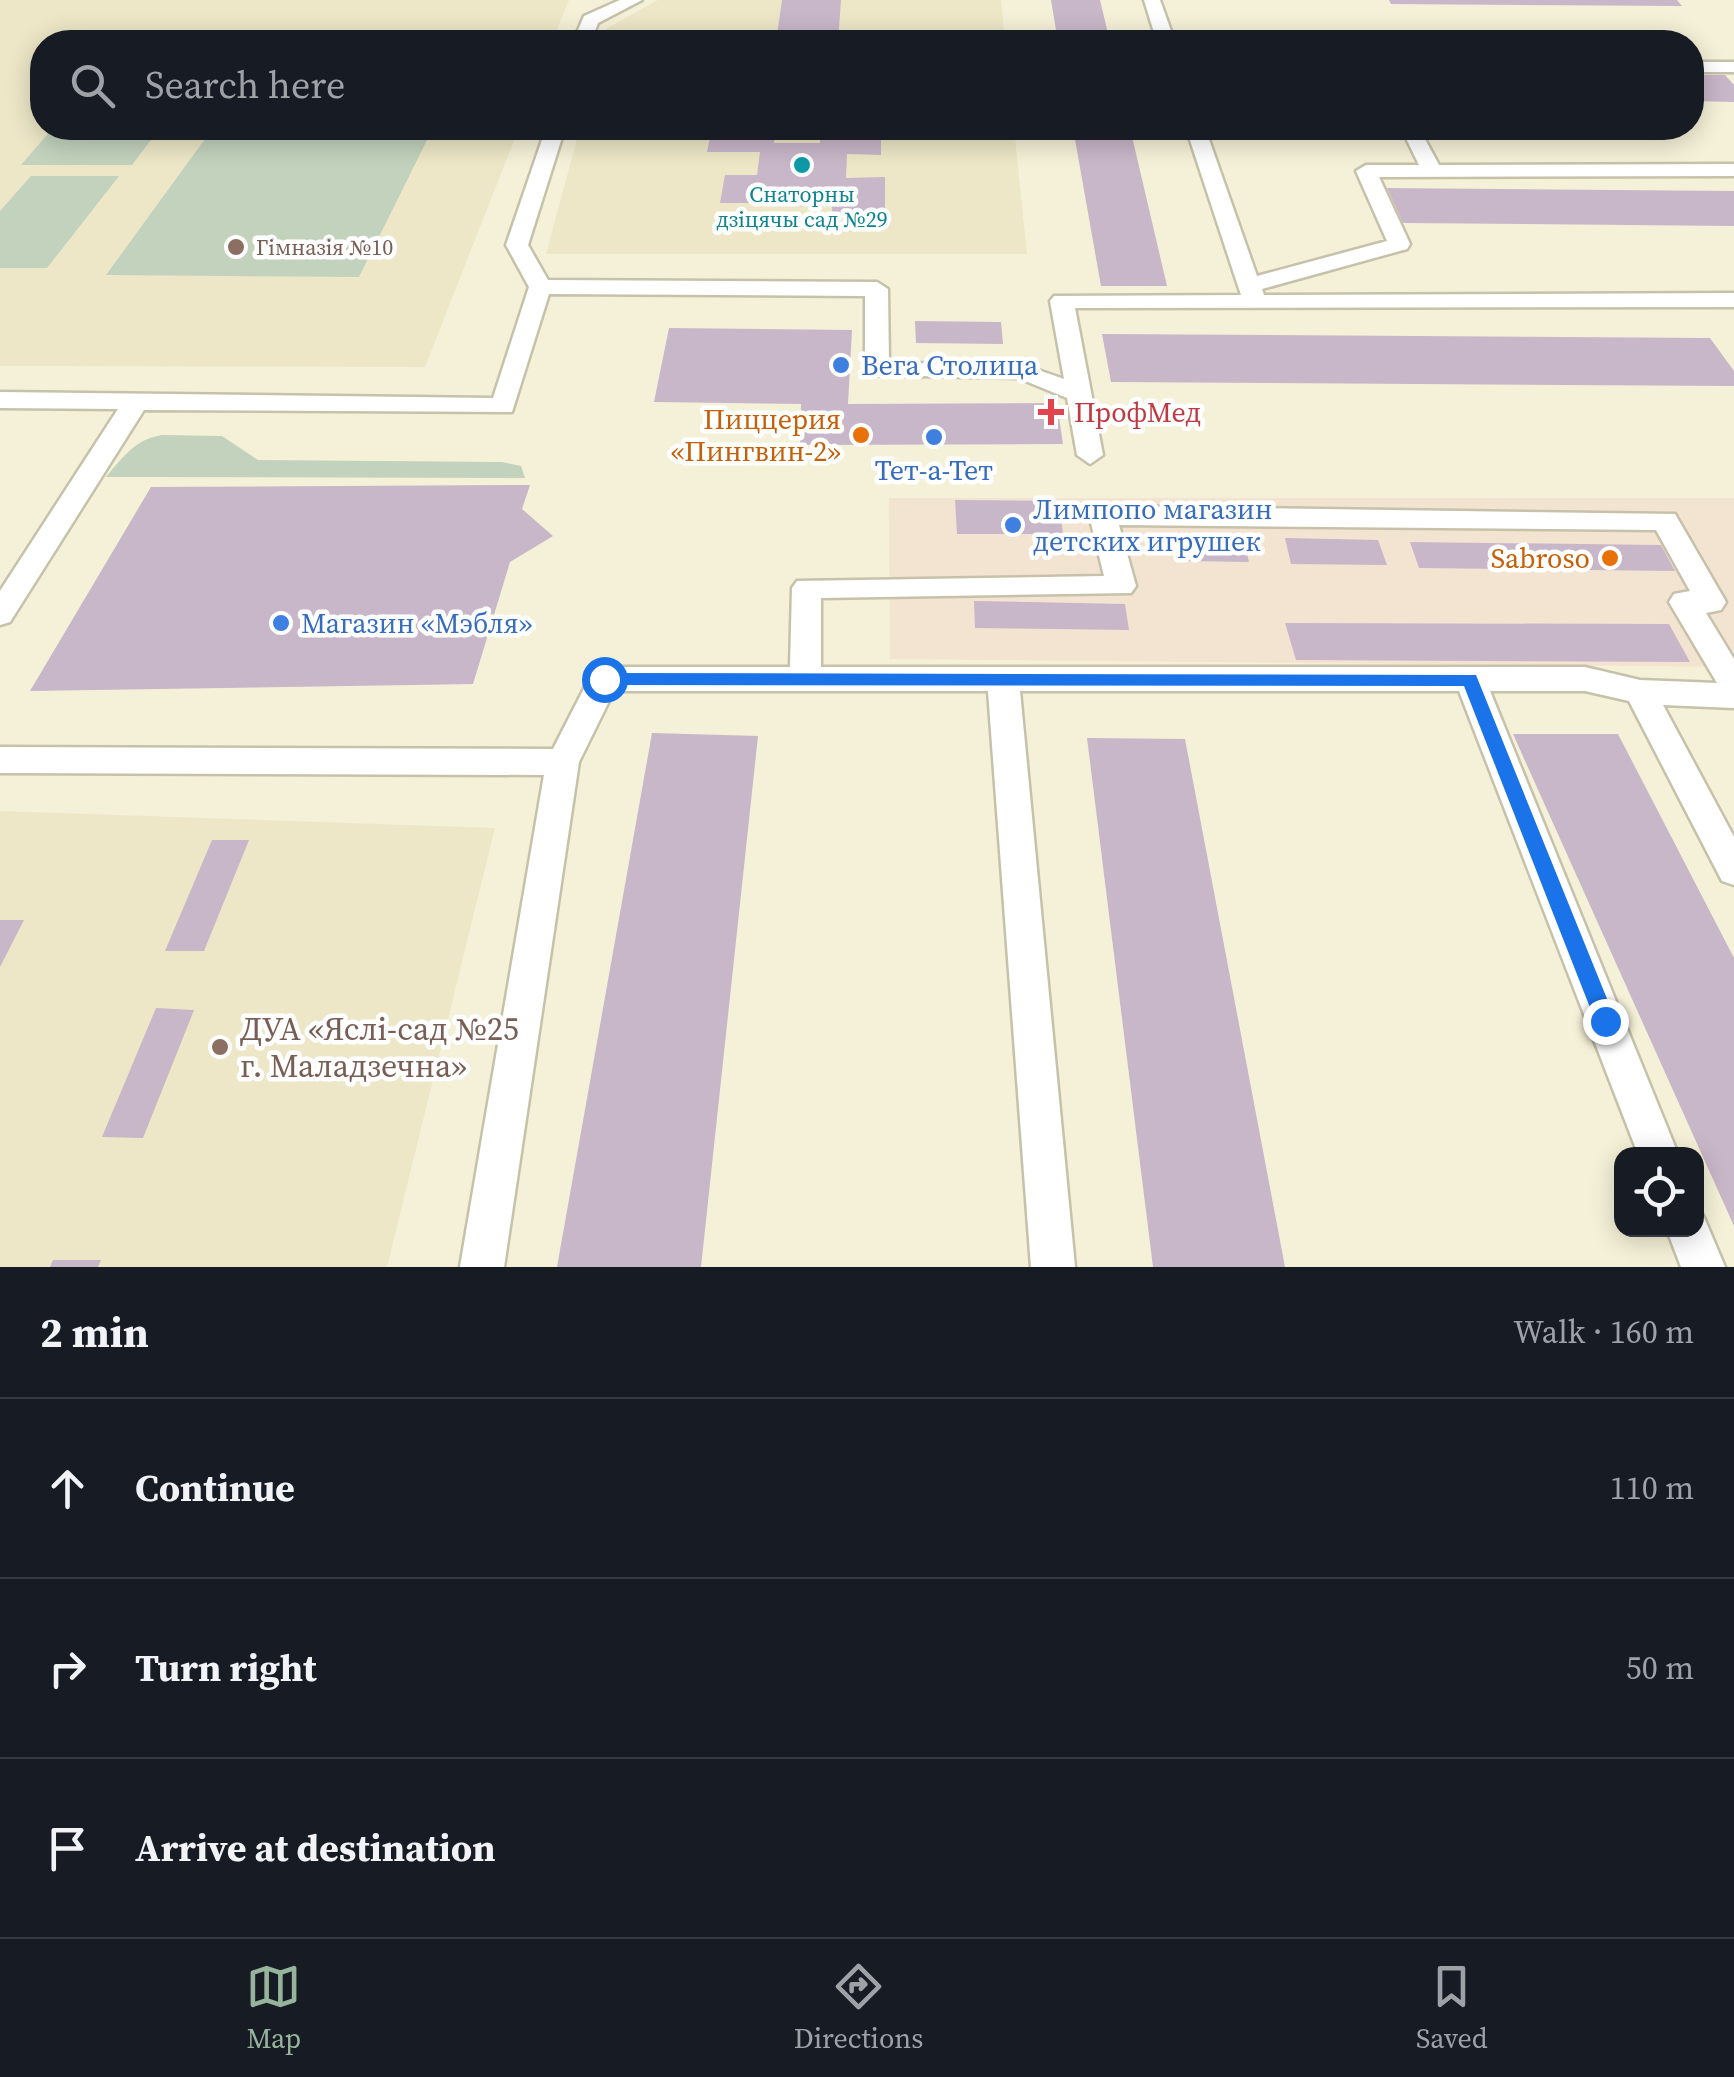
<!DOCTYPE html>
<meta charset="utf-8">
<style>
body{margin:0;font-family:"Source Serif 4",serif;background:#20242c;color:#f1f3f6}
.controls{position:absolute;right:30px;bottom:30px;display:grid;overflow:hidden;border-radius:20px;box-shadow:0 5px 25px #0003}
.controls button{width:90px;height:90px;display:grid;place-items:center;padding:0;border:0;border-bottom:2px solid #363941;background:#171b24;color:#f1f3f6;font:50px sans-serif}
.stop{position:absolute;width:30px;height:30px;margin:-22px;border:8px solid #1a73e8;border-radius:50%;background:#fff}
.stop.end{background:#1a73e8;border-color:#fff;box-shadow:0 2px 10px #0008}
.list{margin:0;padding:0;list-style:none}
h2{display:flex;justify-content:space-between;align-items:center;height:130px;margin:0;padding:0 40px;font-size:42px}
h2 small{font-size:32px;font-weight:400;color:#9ea1a6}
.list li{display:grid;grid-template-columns:65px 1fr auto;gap:30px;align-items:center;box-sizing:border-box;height:180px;padding:0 40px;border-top:2px solid #363941}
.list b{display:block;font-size:38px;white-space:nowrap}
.list em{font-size:32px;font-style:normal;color:#9ea1a6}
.icon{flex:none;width:55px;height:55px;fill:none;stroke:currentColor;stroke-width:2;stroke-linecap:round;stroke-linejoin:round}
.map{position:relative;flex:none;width:1734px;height:1267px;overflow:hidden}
.search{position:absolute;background:#171b24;box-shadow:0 5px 25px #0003;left:30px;right:30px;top:30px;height:110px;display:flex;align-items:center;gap:25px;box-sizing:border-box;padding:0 35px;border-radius:40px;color:#9ea1a6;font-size:38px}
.sheet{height:670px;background:#171b24}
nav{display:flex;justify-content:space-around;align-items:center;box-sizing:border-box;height:140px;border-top:2px solid #363941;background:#171b24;font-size:28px;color:#9ea1a6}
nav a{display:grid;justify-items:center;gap:5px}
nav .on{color:#96b49c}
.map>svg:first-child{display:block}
</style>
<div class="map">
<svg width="1734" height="1267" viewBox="0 0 1734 1267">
<rect width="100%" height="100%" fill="#f5f1d8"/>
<polygon fill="#f3e3d1" points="889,498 1734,498 1734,667 890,659"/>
<g fill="#ede7c7">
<polygon points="0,0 569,0 552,42 42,42 42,128 519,128 425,367 0,366"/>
<polygon points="658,0 1001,0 1005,42 603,42 606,29"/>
<polygon points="580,128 1014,128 1027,254 546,254"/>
<polygon points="0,811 495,828 387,1267 0,1267"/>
</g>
<g fill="#c2d2bc">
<polygon points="53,128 160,128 132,165 21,165"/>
<polygon points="213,128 433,128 359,277 106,275"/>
<polygon points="31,176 119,176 47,268 0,268 0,211"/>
<path d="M162,435L222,436L258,460L502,462L521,466L525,478L106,477C123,457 135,439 162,435Z"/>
</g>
<g fill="#c8b6c9">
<polygon points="782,0 841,0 838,42 776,42"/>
<polygon points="1051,0 1100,0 1110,42 1058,42"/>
<polygon points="1389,0 1677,0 1682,6 1391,4"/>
<polygon points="1692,75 1725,75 1734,85 1734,102 1692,101"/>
<polygon points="712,128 775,128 774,143 820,143 821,128 881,128 881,155 847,154 846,178 885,177 885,213 832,213 833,189 775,189 774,203 720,203 725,175 757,175 760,152 707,152"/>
<polygon points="1073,128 1130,128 1167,286 1101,286"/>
<polygon points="1387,188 1734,191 1734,226 1403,223"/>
<polygon points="915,321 1001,322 1003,344 916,343"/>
<polygon points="669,328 852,330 848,404 1057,403 1063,444 800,445 801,404 654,402"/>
<polygon points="1102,334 1710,338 1734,371 1734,386 1111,382"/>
<polygon points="530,485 522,509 553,536 510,562 473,684 30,691 151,487"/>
<polygon points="955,500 1059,501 1063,534 957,534"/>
<polygon points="1181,536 1243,537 1249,562 1186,561"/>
<polygon points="1285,538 1378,540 1387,565 1291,564"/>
<polygon points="1410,542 1661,545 1675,571 1419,568"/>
<polygon points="974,601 1125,604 1129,630 975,628"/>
<polygon points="1285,623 1669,624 1690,662 1296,660"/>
<polygon points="652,733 758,736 701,1267 557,1267"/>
<polygon points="1513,734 1618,734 1734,958 1734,1226"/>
<polygon points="1087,738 1185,739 1285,1267 1153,1267"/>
<polygon points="212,840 249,840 204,951 165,951"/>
<polygon points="0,920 24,920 0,967"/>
<polygon points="156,1008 194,1010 143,1138 102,1137"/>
<polygon points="53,1260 101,1260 98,1267 50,1267"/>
</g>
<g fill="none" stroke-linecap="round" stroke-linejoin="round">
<defs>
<g id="lane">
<polygon points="620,0 642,0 598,23 591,42 573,42 584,16"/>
<polygon points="1144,0 1160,0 1175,42 1157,42"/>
<rect x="1692" y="62" width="42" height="10"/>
<polygon points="546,128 565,128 528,245 548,280 877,282 888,289 889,363 1021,364 1064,379 1050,301 1054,296 1241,295 1186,128 1205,128 1257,276 1387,241 1356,171 1366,165 1419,165 1401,128 1419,128 1439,165 1734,164 1734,176 1379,177 1410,244 1407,249 1262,289 1264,295 1734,293 1734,307 1075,308 1103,455 1090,464 1077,455 1067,398 1018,378 868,375 865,370 865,296 549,294 512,412 144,410 10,622 0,625 0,591 118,409 0,408 0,392 493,398 529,287 506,245"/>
<path d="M1103,506L1675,514L1726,602L1721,610L1706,613L1734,659V708L1663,705L1734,837V885L1722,881L1629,701L1585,691H1490L1678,1154H1638L1459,691H1020L1075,1267H1031L988,691H614L579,762L504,1267H460L544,775L0,773V747L553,749L593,671L604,667H790L792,588L797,581L1104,576L1089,515L1093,508ZM1119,525L1656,530L1690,591L1674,594L1669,602L1717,683L1640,680L1585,667H821V598L1131,593L1136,586Z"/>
<polygon points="1696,1212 1703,1215 1725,1267 1681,1267 1667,1230 1696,1230"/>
</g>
</defs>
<use href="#lane" stroke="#c6c2aa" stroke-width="5"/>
<use href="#lane" fill="#fff" fill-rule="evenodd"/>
</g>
<polygon fill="#1a73e8" points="604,673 1476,675 1616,1021 1605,1031 1598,1028 1464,686 604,685 596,679"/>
<circle fill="#0f9aa8" stroke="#fff" stroke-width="4" cx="802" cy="165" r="10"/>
<g fill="#8d6e63" stroke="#fff" stroke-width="4">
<circle cx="236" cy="247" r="10"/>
<circle cx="220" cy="1047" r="10"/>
</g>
<g fill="#3f7fe0" stroke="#fff" stroke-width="4">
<circle cx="841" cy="365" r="10"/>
<circle cx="934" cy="437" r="10"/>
<circle cx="1013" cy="525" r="10"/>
<circle cx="281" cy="623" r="10"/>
</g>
<path fill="#e0444e" stroke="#fff" stroke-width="4" d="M1046 397h10v10h10v10h-10v10h-10v-10h-10v-10h10z"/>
<g fill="#e8710a" stroke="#fff" stroke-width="4">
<circle cx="861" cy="435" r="10"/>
<circle cx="1610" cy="558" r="10"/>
</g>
<g text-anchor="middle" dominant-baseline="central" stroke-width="9" stroke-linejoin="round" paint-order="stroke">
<g font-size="22" fill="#0d838f" stroke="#fff">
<text x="802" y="194">Снаторны<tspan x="802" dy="25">дзіцячы сад №29</tspan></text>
</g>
<g font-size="22" fill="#785e54" stroke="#fff" text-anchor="start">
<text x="256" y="247">Гімназія №10</text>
</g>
<g font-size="28" fill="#366cbe" stroke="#fff" text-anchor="start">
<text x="861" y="365">Вега Столица</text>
<text x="934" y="470" text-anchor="middle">Тет-а-Тет</text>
<text x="1033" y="509">Лимпопо магазин<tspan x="1033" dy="32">детских игрушек</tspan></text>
<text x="301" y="623">Магазин «Мэбля»</text>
</g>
<g font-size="28" fill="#be3a42" stroke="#fff" text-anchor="start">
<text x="1074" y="412">ПрофМед</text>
</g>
<g font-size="28" fill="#c56008" stroke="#fff" text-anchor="end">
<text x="841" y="419">Пиццерия<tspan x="841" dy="32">«Пингвин-2»</tspan></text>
<text x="1590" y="558">Sabroso</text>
</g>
<g font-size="32" fill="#785e54" stroke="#fff" text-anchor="start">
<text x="240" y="1029">ДУА «Яслі-сад №25<tspan x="240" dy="37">г. Маладзечна»</tspan></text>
</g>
</g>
</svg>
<div class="controls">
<button><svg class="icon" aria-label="locate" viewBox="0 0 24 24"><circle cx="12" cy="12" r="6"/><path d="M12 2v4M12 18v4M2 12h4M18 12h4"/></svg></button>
</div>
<div class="stop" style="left:604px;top:679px"></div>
<div class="stop end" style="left:1605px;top:1021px"></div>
<div class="search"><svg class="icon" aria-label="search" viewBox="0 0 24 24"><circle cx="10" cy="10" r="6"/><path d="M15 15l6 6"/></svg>Search here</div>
</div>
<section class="sheet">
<h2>2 min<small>Walk · 160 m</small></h2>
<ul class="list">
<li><svg class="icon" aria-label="ahead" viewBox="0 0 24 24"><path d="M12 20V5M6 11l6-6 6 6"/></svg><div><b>Continue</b></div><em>110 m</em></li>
<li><svg class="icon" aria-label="right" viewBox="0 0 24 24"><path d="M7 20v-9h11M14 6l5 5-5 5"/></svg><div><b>Turn right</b></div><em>50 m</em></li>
<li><svg class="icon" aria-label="arrive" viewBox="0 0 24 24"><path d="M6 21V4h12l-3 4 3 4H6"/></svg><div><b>Arrive at destination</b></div></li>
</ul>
</section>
<nav>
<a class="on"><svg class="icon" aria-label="map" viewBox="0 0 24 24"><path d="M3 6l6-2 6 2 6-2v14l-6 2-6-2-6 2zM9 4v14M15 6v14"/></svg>Map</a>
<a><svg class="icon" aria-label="directions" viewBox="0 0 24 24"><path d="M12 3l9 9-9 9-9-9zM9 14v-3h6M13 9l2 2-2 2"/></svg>Directions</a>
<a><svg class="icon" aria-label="saved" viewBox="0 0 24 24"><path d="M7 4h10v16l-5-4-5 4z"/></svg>Saved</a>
</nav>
